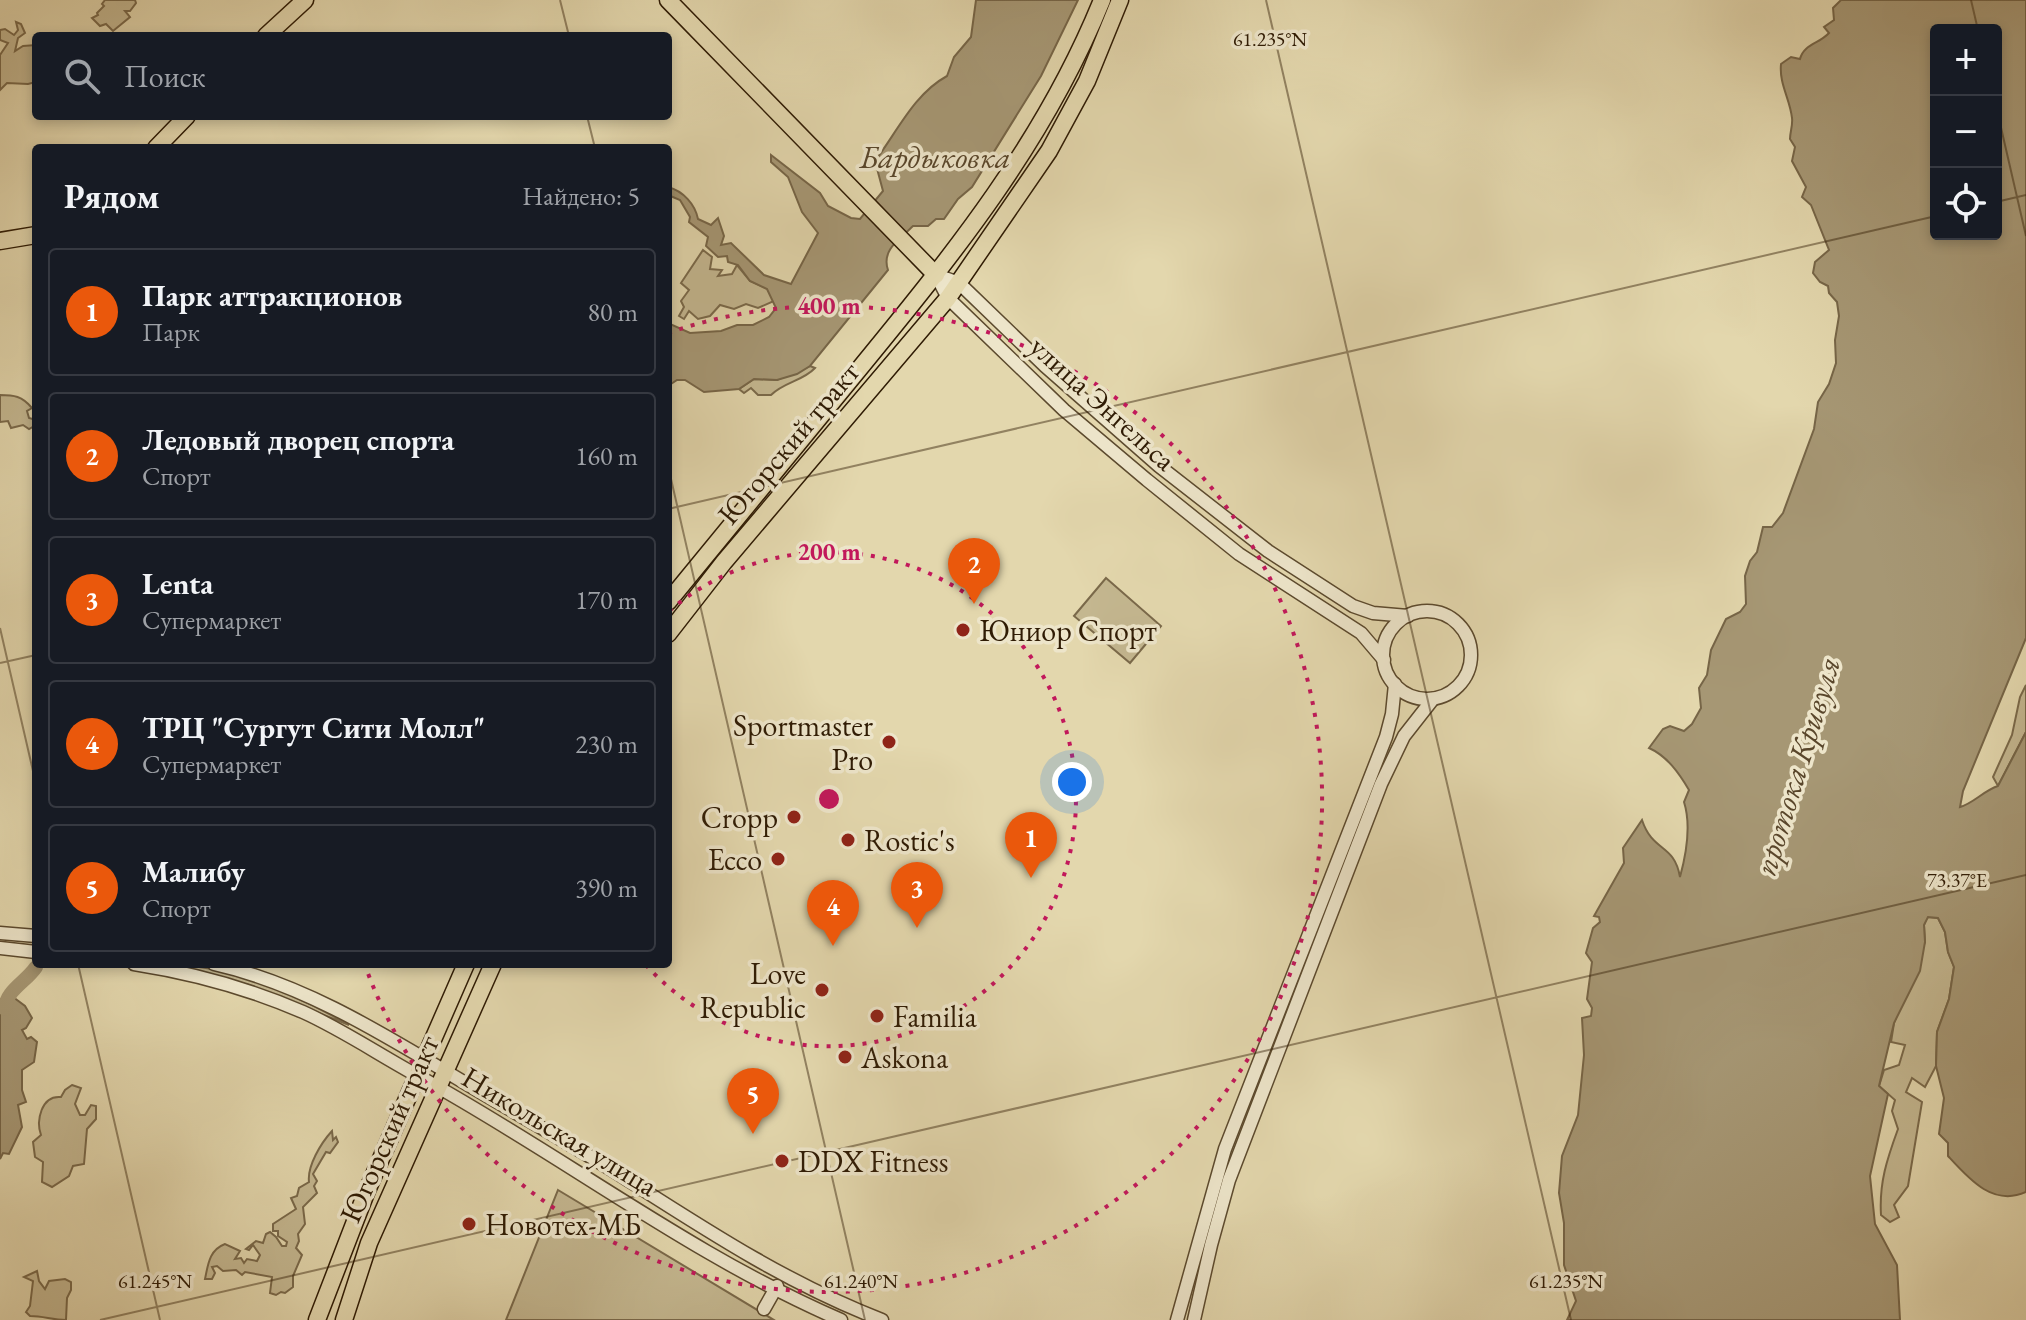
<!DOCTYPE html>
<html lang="ru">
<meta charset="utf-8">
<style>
body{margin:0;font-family:"EB Garamond",serif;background:#20242c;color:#f1f3f6}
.controls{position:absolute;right:24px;top:24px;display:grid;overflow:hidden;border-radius:8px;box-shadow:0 4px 12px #0003}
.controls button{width:72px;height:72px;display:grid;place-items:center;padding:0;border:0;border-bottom:2px solid #363941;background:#171b24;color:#f1f3f6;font:40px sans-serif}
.you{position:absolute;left:1072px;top:782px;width:28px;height:28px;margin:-20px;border:6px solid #fff;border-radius:50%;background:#1a73e8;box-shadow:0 0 0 12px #1a73e833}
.badge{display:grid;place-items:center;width:52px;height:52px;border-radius:50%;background:#ea580c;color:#fff;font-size:26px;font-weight:700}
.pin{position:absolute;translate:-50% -66px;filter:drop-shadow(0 2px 4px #0008)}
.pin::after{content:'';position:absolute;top:42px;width:28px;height:24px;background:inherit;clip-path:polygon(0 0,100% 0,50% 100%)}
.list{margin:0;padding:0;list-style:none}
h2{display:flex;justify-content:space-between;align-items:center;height:104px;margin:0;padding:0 32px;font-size:34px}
h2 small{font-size:26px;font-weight:400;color:#9ea1a6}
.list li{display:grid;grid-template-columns:52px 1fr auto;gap:24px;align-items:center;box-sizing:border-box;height:128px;margin:0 16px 16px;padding:0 16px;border:2px solid #363941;border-radius:8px}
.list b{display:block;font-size:30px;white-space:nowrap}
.list p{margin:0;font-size:26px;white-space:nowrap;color:#9ea1a6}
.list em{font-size:26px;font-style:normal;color:#9ea1a6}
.icon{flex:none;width:44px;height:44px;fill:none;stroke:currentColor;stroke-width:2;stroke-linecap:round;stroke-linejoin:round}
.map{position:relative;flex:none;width:2026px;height:1320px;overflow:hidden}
.search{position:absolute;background:#171b24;box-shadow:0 4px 12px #0003;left:32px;top:32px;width:640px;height:88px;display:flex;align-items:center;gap:20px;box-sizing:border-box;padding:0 28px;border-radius:8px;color:#9ea1a6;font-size:30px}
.panel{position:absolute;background:#171b24;box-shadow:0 4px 12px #0003;left:32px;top:144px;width:640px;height:824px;border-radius:8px}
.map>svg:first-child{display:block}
</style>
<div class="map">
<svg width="2026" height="1320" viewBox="0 0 2026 1320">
<rect width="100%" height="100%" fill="#e3d7ad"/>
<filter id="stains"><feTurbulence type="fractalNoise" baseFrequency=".0025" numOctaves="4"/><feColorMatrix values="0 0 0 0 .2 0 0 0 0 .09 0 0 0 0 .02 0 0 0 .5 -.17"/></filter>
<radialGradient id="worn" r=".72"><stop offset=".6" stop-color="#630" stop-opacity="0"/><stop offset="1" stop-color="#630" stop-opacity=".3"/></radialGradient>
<g fill="#c4b790" stroke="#7a694a" stroke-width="2">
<polygon points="105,0 135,0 136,3 130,11 125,11 130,17 113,31 106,24 100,26 92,18 98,15 97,13 104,6 102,4"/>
<polygon points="16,22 21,24 25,33 18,38 15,51 23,46 36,45 36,82 28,84 7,83 0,90 0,55 8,43 0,40 0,30 5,29 14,35 18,30"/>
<polygon points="703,250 712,257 710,269 722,270 718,276 732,274 737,265 750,281 768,289 774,301 758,308 746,304 734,309 720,305 710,316 698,319 689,311 684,319 679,316 684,307 681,301 689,290 681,283"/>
<path d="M810,366L815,368C803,381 784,382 771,395H758L751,388L744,393L739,389L754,379L777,380Z"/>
<path d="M0,395C14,395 22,396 32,408L27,411L29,418L36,420V425L29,429L23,425L11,428L8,421L0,422Z"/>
<polygon points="1106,578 1161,626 1130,663 1074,616"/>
<polygon points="2026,685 2026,732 1998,786 1993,777 2012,735 2020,697"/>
<path d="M1927,917L1938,918L1945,932L1948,952L1954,967L1949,999L1937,1032L1936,1066L1925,1087L1912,1078L1906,1092L1922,1102L1908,1186L1894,1205L1899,1217L1890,1222L1881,1215C1879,1183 1887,1159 1898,1129L1892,1111L1895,1100L1879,1086L1884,1070L1899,1065L1905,1045L1891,1042L1894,1023L1925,942L1924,925Z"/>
<path d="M162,964C226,964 294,993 349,1025L249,985Z"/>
<path d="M72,1085L81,1088L75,1104L80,1115H85L91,1105L96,1106V1119L87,1129L84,1164L73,1166L69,1176L52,1187L42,1182L43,1162L35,1157L33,1142L41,1135C36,1121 41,1095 61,1097L65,1090Z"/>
<path d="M332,1131L333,1140L336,1137L338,1142L330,1153L326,1152L313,1174L317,1181L314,1186L317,1193L303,1207L305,1224L298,1234L299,1241L296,1248L302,1255L293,1276V1287L285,1293L281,1292L276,1295L270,1293L272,1277L245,1272L242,1275L236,1270L223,1271L217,1266L212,1267L215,1273L212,1279H205C208,1265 209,1250 225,1244L240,1251L235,1259L241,1258L244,1263L247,1259L257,1261L260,1255L253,1245L249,1250L246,1249L256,1241L263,1243L266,1234L270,1232L276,1237L282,1246H286L287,1242L278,1236V1231H273V1224L296,1209L291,1198L297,1196L299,1188L309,1182C307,1166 321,1143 332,1131Z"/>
<polygon points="558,1190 774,1320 506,1320"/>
<path d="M37,1271L39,1281L45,1289L49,1281L65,1279L71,1282V1290L67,1298L66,1320C52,1320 44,1316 30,1316L26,1312L30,1306L33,1281L24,1277Z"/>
</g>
<g fill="#a69774" stroke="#766547" stroke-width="2" fill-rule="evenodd">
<path d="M976,0H1078L1041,76L972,187L958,199L944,219H936L928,226H913C900,239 881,250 888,270L810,366L797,374L777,380L754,379L739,389L704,392L685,380H677L668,386V323L690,333L721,331L737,325H753L769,317L776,308L767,289L750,281L738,265L728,262L727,256L718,257L706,246L708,237L689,222L690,217L680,200L668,195V187C683,191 695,204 698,219L711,225L718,218L724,236L721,245L731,243L764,275L791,284L818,233L802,212L788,177L771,162V155L820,193L828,206L851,218L860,219L883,191L875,161C897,132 914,94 947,76L954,57L971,37Z"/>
<path d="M1841,0H2026V638L1963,791L1960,807C1974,803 1983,791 1998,786L2026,732V1192C1993,1207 1969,1179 1948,1156V1143L1939,1134L1944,1098L1936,1066L1937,1032L1949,999L1954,967L1948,952L1945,932L1938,918L1928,917L1924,925L1925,942L1920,971L1894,1023L1879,1086L1888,1094L1870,1176L1875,1224L1897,1265L1900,1320H1567L1576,1301L1564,1265V1223L1559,1193L1562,1156L1578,1115L1584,1055L1582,1018L1591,1016L1592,1008L1587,999L1592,962L1586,953L1593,928L1600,922L1599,917L1594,916L1624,863L1623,848L1642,820C1653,853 1674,843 1680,877C1686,855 1691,824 1684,802L1689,790C1679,773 1667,756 1649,748L1663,729L1670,726L1684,731L1692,724L1701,708L1699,688L1707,675L1711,650L1726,619L1740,612L1746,604L1745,576L1750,561L1757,552L1763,527H1772L1783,513L1814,429L1818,402L1829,384L1836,363L1835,340L1839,316L1837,302L1829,293L1828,286L1820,282L1813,273L1815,262L1829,250L1811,205L1802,197L1806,187L1792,161L1795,147L1790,139C1790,132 1793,125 1792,118C1790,99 1779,84 1781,64L1791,57L1800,59C1804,44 1819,44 1829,33L1824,27L1834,20L1833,8ZM1996,30V234H1936V30Z"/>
<polygon points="9,994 25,1006 32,1018 26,1028 22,1030 27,1039 31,1037 37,1042 34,1062 22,1070 22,1090 26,1102 18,1105 22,1127 9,1154 3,1153 0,1159 0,1000"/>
</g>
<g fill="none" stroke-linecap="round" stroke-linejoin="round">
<path stroke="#a69774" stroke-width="14" d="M5,1009C5,991 26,982 36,967"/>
<defs>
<g id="minor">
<polyline points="936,275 948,298 1064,410 1147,480 1239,554 1361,633 1384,660"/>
<polyline points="936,275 959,283 1045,366 1159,466 1268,551 1353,606 1373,613 1408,616"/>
<circle cx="1427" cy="655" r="44"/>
<polyline points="0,933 36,936"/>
<polyline points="0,948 36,952"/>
<path d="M134,964C192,973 248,988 303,1012C343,1030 381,1056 420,1077C562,1155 692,1256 841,1320"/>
<path d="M214,964C299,983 375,1029 450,1074C505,1107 562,1139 617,1173C703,1228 786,1283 882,1320"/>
<polyline points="764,1309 777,1286"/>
<polyline points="1177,1320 1225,1149 1386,737 1392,714 1395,684"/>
<polyline points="1194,1320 1211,1245 1229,1180 1381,784 1404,736 1433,699"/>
</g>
<g id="major">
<polyline points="668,0 936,275"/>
<polyline points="266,36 305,0"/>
<polyline points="156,148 187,116"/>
<polyline points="0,241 36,235"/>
<path d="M668,602C732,524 796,446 860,368C955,252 1045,141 1102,0"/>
<polyline points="668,634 724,562 948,298 1049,151 1087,81 1120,0"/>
<polyline points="317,1320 366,1193 466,964"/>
<polyline points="344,1320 369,1243 493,964"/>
</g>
</defs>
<use href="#minor" stroke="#5c4a2e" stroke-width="15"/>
<use href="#major" stroke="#2f1b04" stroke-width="19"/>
<use href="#minor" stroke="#ede5ca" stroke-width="12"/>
<use href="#major" stroke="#e3d7ad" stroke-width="16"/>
</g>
<path fill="none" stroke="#2f1b04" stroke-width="2" stroke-opacity="0.45" d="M560,0L569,36M1266,0L1571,1320M1971,0L1978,30M1996,106L2026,236M587,116L595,148M1996,202L2026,195M668,466L865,1320M668,509L1936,216M0,628L36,784M0,663L36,655M78,964L160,1320M100,1320L2026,875"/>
<g fill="none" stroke="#c2185b" stroke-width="4" stroke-dasharray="4 8">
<path d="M669 611A247 247 0 1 1 645 964"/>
<path d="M668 333A493 493 0 1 1 366 968"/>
</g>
<g fill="#8f2418" stroke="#ede5ca" stroke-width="3">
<circle cx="963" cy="630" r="8"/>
<circle cx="889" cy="742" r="8"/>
<circle cx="794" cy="817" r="8"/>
<circle cx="848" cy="840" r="8"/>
<circle cx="778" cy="859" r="8"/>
<circle cx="822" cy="990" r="8"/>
<circle cx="877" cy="1016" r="8"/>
<circle cx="845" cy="1057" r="8"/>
<circle cx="782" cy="1161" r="8"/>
<circle cx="469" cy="1224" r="8"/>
</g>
<g text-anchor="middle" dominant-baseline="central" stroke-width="7" stroke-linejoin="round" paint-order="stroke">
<g font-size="30" fill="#2f1b04" stroke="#ede5ca">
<text transform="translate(1103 403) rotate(42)">улица Энгельса</text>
<text transform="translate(788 443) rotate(-50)">Югорский тракт</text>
<text transform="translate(389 1129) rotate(-66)">Югорский тракт</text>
<text transform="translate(560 1131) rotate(31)">Никольская улица</text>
</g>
<g font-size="30" fill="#2f1b04" stroke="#ede5ca" text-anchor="start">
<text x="979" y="630">Юниор Спорт</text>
<text x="873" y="725" text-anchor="end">Sportmaster<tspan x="873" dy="34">Pro</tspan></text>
<text x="778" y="817" text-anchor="end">Cropp</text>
<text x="864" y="840">Rostic's</text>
<text x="762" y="859" text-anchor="end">Ecco</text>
<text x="806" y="973" text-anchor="end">Love<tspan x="806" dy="34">Republic</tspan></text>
<text x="893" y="1016">Familia</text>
<text x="861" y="1057">Askona</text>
<text x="798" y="1161">DDX Fitness</text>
<text x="485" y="1224">Новотех-МБ</text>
</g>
<g font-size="32" font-style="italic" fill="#59462b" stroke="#ede5ca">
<text x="935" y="157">Бардыковка</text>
<text transform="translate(1797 766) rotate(-73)">протока Кривуля</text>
</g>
</g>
<g font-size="20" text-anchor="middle" fill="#2f1b04" stroke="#ede5ca" stroke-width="7" stroke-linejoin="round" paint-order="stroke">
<text x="1270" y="46">61.235°N</text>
<text x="1957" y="887">73.37°E</text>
<text x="155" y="1288">61.245°N</text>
<text x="861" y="1288">61.240°N</text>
<text x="1566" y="1288">61.235°N</text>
</g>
<circle cx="829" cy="799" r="12" fill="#c2185b" stroke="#ede5ca" stroke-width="4"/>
<g font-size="24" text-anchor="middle" font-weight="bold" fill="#c2185b" stroke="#ede5ca" stroke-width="7" stroke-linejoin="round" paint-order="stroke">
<text x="829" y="314">400 m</text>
<text x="829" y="560">200 m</text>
</g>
<rect width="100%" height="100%" filter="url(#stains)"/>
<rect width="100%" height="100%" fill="url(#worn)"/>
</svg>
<div class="controls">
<button>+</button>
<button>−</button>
<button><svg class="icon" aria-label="locate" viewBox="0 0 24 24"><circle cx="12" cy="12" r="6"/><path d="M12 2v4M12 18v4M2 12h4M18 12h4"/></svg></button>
</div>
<div class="you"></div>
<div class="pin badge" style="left:1031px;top:878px">1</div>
<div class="pin badge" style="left:974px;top:604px">2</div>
<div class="pin badge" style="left:917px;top:928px">3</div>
<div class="pin badge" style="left:833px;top:946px">4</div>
<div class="pin badge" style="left:753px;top:1134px">5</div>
<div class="search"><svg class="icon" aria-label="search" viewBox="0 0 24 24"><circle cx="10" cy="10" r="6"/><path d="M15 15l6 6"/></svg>Поиск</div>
<section class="panel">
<h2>Рядом<small>Найдено: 5</small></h2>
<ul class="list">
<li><span class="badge">1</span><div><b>Парк аттракционов</b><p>Парк</p></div><em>80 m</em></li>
<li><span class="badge">2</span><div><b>Ледовый дворец спорта</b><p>Спорт</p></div><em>160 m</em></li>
<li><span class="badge">3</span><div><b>Lenta</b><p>Супермаркет</p></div><em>170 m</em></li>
<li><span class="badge">4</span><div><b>ТРЦ &quot;Сургут Сити Молл&quot;</b><p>Супермаркет</p></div><em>230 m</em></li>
<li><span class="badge">5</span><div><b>Малибу</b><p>Спорт</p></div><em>390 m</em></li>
</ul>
</section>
</div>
